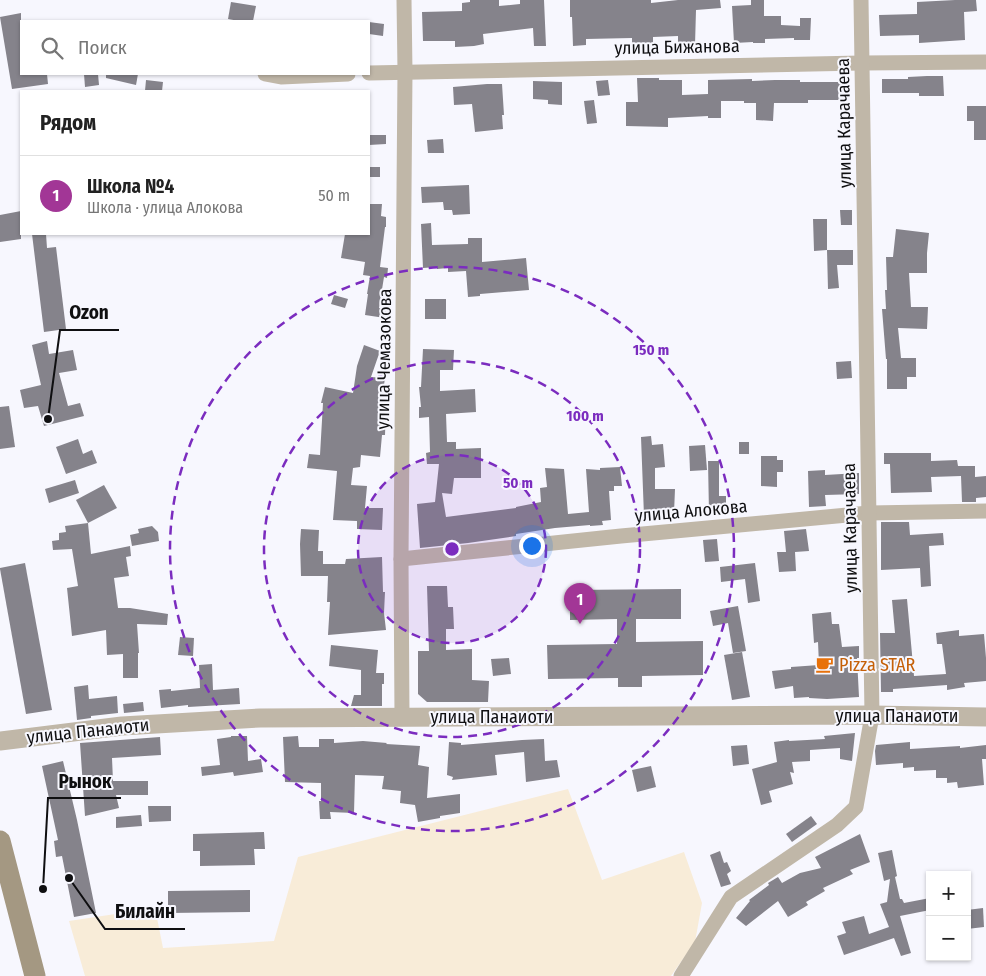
<!DOCTYPE html>
<html lang="ru">
<meta charset="utf-8">
<style>
body{margin:0;font-family:"Fira Sans Condensed",sans-serif;background:#f6f6f6;color:#222}
.controls{position:absolute;right:15px;bottom:15px;display:grid;overflow:hidden;border-radius:0px;box-shadow:0 1px 4px #0004}
.controls button{width:45px;height:45px;display:grid;place-items:center;padding:0;border:0;border-bottom:1px solid #e0e0e0;background:#fff;color:#222;font:25px sans-serif}
.you{position:absolute;left:531px;top:545px;width:18px;height:18px;margin:-12px;border:4px solid #fff;border-radius:50%;background:#1a73e8;box-shadow:0 0 0 8px #1a73e833}
.badge{display:grid;place-items:center;width:32px;height:32px;border-radius:50%;background:#a23696;color:#fff;font-size:16px;font-weight:700}
.pin{position:absolute;translate:-50% -41px;filter:drop-shadow(0 1px 2px #0008)}
.pin::after{content:'';position:absolute;top:26px;width:18px;height:15px;background:inherit;clip-path:polygon(0 0,100% 0,50% 100%)}
.list{margin:0;padding:0;list-style:none}
h2{display:flex;justify-content:space-between;align-items:center;height:65px;margin:0;padding:0 20px;font-size:21px}
h2 small{font-size:16px;font-weight:400;color:#767676}
.list li{display:grid;grid-template-columns:32px 1fr auto;gap:15px;align-items:center;box-sizing:border-box;height:80px;padding:0 20px;border-top:1px solid #e0e0e0}
.list b{display:block;font-size:19px;white-space:nowrap}
.list p{margin:0;font-size:16px;white-space:nowrap;color:#767676}
.list em{font-size:16px;font-style:normal;color:#767676}
.icon{flex:none;width:28px;height:28px;fill:none;stroke:currentColor;stroke-width:2;stroke-linecap:round;stroke-linejoin:round}
.map{position:relative;flex:none;width:986px;height:976px;overflow:hidden}
.search{position:absolute;background:#fff;box-shadow:0 1px 4px #0004;left:20px;top:20px;width:350px;height:55px;display:flex;align-items:center;gap:12px;box-sizing:border-box;padding:0 18px;border-radius:0px;color:#767676;font-size:19px}
.panel{position:absolute;background:#fff;box-shadow:0 1px 4px #0004;left:20px;top:90px;width:350px;height:145px;border-radius:0px}
.map>svg:first-child{display:block}
</style>
<div class="map">
<svg width="986" height="976" viewBox="0 0 986 976">
<rect width="100%" height="100%" fill="#f7f7fe"/>
<polygon fill="#f8ecd8" points="568,789 602,880 684,852 702,903 695,942 671,976 85,976 69,921 155,908 163,948 274,941 298,857"/>
<g fill="#85838b">
<polygon points="470,0 499,0 499,6 520,4 520,0 544,0 546,46 534,46 533,28 483,34 484,44 474,46 455,47 455,41 423,41 422,12 462,11 462,3 470,2"/>
<polygon points="570,0 651,0 651,3 678,0 720,0 721,8 696,10 695,45 678,45 678,36 653,37 653,43 632,44 632,38 586,39 586,45 573,46 572,17 570,17"/>
<polygon points="751,0 764,0 764,16 781,16 781,25 800,26 800,18 811,18 810,40 794,40 794,38 765,39 765,43 753,43 753,42 734,43 732,6 751,5"/>
<polygon points="955,0 976,0 977,11 964,12 965,40 919,43 919,35 880,36 879,15 917,14 917,2"/>
<polygon points="231,2 256,6 253,21 239,21 228,19"/>
<polygon points="21,13 21,74 47,74 48,84 12,89 0,17"/>
<polygon points="369,22 384,24 383,36 369,34"/>
<polygon points="84,74 98,74 99,85 85,87"/>
<polygon points="106,74 138,74 136,85 106,78"/>
<polygon points="927,76 943,76 944,96 919,96 919,93 882,93 882,79 908,79 908,77"/>
<polygon points="637,78 659,78 659,80 682,80 682,95 708,94 708,80 752,79 752,81 775,80 800,80 800,82 842,82 842,100 808,100 808,103 774,103 773,121 756,120 756,103 744,103 744,101 721,101 721,118 708,118 708,116 668,118 668,127 626,126 626,102 638,102"/>
<polygon points="146,80 163,82 162,91 145,91"/>
<polygon points="608,80 610,95 598,96 596,81"/>
<polygon points="533,81 562,82 562,105 548,104 548,100 533,99"/>
<polygon points="487,84 502,84 504,115 502,115 503,129 475,132 472,104 454,105 453,87"/>
<polygon points="594,100 597,123 587,124 584,101"/>
<polygon points="967,106 986,106 986,140 974,140 974,121 967,121"/>
<polygon points="369,135 386,135 386,144 369,145"/>
<polygon points="443,139 444,153 428,153 427,140"/>
<rect x="369" y="167" width="11" height="10"/>
<polygon points="469,185 470,214 453,215 452,210 444,210 443,202 422,203 421,187"/>
<polygon points="369,204 382,204 381,216 386,217 386,227 385,227 380,267 388,268 387,278 384,277 379,308 386,309 385,318 365,315 368,294 367,294 370,276 363,275 365,262 341,258 345,234 369,234"/>
<polygon points="840,210 852,210 852,225 841,225"/>
<polygon points="21,211 21,239 0,242 0,215"/>
<polygon points="813,219 827,219 827,250 814,251"/>
<polygon points="431,223 432,245 468,244 468,238 482,238 482,262 526,258 529,290 480,294 480,296 468,297 466,271 448,272 448,268 437,269 437,267 423,268 421,224"/>
<polygon points="896,229 929,233 927,253 927,273 909,273 911,307 928,307 927,329 898,328 901,358 916,358 916,377 907,377 907,389 887,389 887,359 886,359 882,309 886,309 885,290 887,290 886,257 893,257"/>
<polygon points="32,234 46,234 47,248 56,247 66,329 44,332"/>
<polygon points="827,250 853,250 853,265 837,265 839,288 828,289"/>
<polygon points="334,295 348,299 345,308 331,304"/>
<rect x="425" y="299" width="21" height="20"/>
<polygon points="47,341 49,354 73,350 77,370 59,373 68,406 80,403 84,416 44,426 38,406 24,408 20,390 41,385 32,345"/>
<polygon points="364,345 380,351 371,377 385,378 381,406 386,406 385,435 382,435 380,457 361,455 360,467 353,468 351,485 367,486 365,508 383,508 382,530 357,529 357,521 333,520 337,471 307,468 309,454 320,455 323,403 321,403 325,387 353,393 357,366"/>
<polygon points="423,349 454,350 453,370 440,370 440,391 475,389 476,412 446,414 447,442 456,442 456,449 481,448 481,478 454,478 452,494 442,493 446,517 516,508 516,507 541,502 540,488 547,487 545,468 564,469 568,514 589,512 586,469 600,470 600,468 620,467 622,486 614,486 614,491 609,491 611,520 602,521 603,525 590,526 590,525 555,528 516,534 516,536 468,543 420,548 417,504 435,502 439,464 427,464 426,453 430,452 429,417 419,418 419,407 421,407 419,387 421,387"/>
<polygon points="851,361 852,378 837,379 836,362"/>
<polygon points="9,406 15,447 0,449 0,407"/>
<polygon points="651,436 652,445 663,444 665,467 655,468 655,489 675,489 674,513 656,512 656,516 644,516 641,437"/>
<polygon points="78,439 83,454 92,450 97,463 66,474 56,447"/>
<rect x="739" y="442" width="10" height="12"/>
<polygon points="705,445 707,470 690,471 689,446"/>
<polygon points="884,453 931,453 931,461 957,460 958,466 975,466 975,477 986,476 986,497 976,498 976,502 962,502 961,476 931,477 932,492 891,493 890,464 884,464"/>
<polygon points="761,456 777,456 777,460 783,460 783,472 777,472 777,487 761,486"/>
<polygon points="708,461 719,461 719,496 726,496 726,513 709,513"/>
<polygon points="825,470 825,475 859,473 859,494 825,495 826,506 809,507 808,471"/>
<polygon points="75,480 79,493 49,503 45,489"/>
<polygon points="104,485 117,508 88,523 76,500"/>
<polygon points="881,522 909,522 910,535 943,533 944,545 929,546 931,586 921,587 920,568 881,570"/>
<polygon points="88,523 91,554 130,546 131,556 126,557 129,576 114,578 118,608 130,608 168,614 167,625 137,624 139,653 138,653 138,678 123,678 123,654 107,655 106,630 72,636 67,588 78,586 72,549 53,550 52,541 59,540 59,533 66,532 65,526"/>
<polygon points="152,526 158,532 159,541 132,546 130,535 139,533 138,529"/>
<polygon points="301,529 319,530 318,551 323,551 323,564 345,564 346,559 382,557 383,592 385,592 384,613 386,630 328,635 330,602 327,602 328,576 301,576 300,544"/>
<polygon points="806,529 809,551 795,552 796,571 779,572 777,552 786,552 784,531"/>
<polygon points="717,539 719,561 705,562 703,540"/>
<polygon points="25,563 52,710 26,714 0,569 0,568"/>
<polygon points="755,563 760,601 748,603 745,579 721,582 720,567"/>
<polygon points="427,586 447,586 448,607 453,607 454,629 446,629 446,650 472,649 472,680 489,681 488,702 427,702 418,694 418,651 429,651"/>
<polygon points="681,589 681,619 636,619 636,642 703,641 703,675 642,676 642,687 618,687 618,678 548,679 547,645 617,644 617,619 570,620 570,590"/>
<polygon points="907,599 914,676 946,674 942,644 937,644 936,633 959,630 959,636 984,634 986,658 986,681 964,683 965,687 947,690 947,685 893,689 893,692 881,692 880,633 895,633 892,600"/>
<polygon points="738,606 746,651 733,653 728,623 713,626 710,611"/>
<polygon points="831,612 832,624 839,624 842,647 859,646 859,658 857,658 859,697 827,699 809,698 809,697 794,698 793,686 775,689 772,671 791,669 791,667 819,665 818,642 814,643 812,614"/>
<polygon points="180,637 194,638 193,656 178,655"/>
<polygon points="331,645 378,650 376,673 384,673 384,684 382,684 382,706 351,706 354,695 361,695 361,670 329,666"/>
<polygon points="742,652 750,697 732,700 724,655"/>
<polygon points="509,658 511,674 493,676 491,659"/>
<polygon points="212,664 213,690 239,688 240,704 188,707 188,705 161,708 159,690 171,689 171,691 200,688 199,665"/>
<polygon points="88,685 89,699 117,696 118,713 91,716 91,718 77,720 74,687"/>
<polygon points="143,702 144,711 124,713 123,704"/>
<polygon points="855,733 852,761 840,759 840,748 810,750 810,761 792,762 794,773 790,772 793,784 769,791 772,802 761,805 752,769 777,762 774,742 789,740 789,741 825,739 824,736"/>
<polygon points="231,736 247,736 248,761 261,759 263,772 234,776 233,772 202,776 201,767 220,765 217,739 231,737"/>
<polygon points="298,736 299,747 319,747 319,739 334,739 334,743 363,741 387,743 386,744 420,746 418,765 429,767 427,798 460,794 460,813 440,816 440,818 418,822 415,805 400,803 401,791 382,789 384,776 355,775 354,813 330,812 331,819 320,819 319,801 321,801 321,783 285,782 283,737"/>
<polygon points="160,737 161,755 112,758 113,781 148,781 148,795 116,795 119,808 85,816 80,743"/>
<polygon points="544,739 545,761 557,760 560,777 526,782 524,752 495,755 497,775 452,780 453,777 447,775 449,742 461,743 461,745 522,740"/>
<polygon points="910,742 910,749 960,746 960,748 986,745 986,759 982,759 984,785 958,788 957,782 947,783 947,778 936,778 936,770 914,771 914,767 903,768 903,763 876,765 875,751 876,745"/>
<polygon points="747,745 749,764 733,766 731,746"/>
<polygon points="63,761 77,820 96,913 74,917 62,856 56,857 54,841 58,840 42,766"/>
<polygon points="651,766 656,787 637,792 632,770"/>
<polygon points="148,806 171,806 171,821 149,822"/>
<polygon points="141,815 142,826 116,828 116,817"/>
<polygon points="811,816 817,824 792,842 786,834"/>
<polygon points="264,832 265,849 254,849 255,865 200,866 200,851 193,851 193,834"/>
<polygon points="860,834 870,862 850,870 853,874 823,888 825,891 806,902 808,905 788,917 778,901 746,926 736,918 750,901 749,900 769,885 768,883 778,877 782,883 800,873 821,868 815,857"/>
<polygon points="892,850 897,876 895,877 900,899 902,899 904,903 930,898 930,910 900,916 911,953 901,956 894,938 844,955 837,936 846,933 842,922 864,916 869,934 889,927 880,904 887,902 890,879 884,881 878,853"/>
<polygon points="720,851 724,863 727,862 731,871 727,874 731,884 721,887 710,855"/>
<polygon points="250,890 250,912 168,913 168,891"/>
<polygon points="983,908 984,927 967,929 967,910"/>
</g>
<g fill="none" stroke-linecap="round" stroke-linejoin="round">
<g stroke="#c0b7a8" stroke-width="15">
<polyline points="369,73 862,63 986,62"/>
<polyline points="265,74 281,77 348,74"/>
<polyline points="401,559 621,536 869,513 986,511"/>
<polyline points="402,718 401,559 405,71 404,0"/>
<polyline points="681,976 731,897 837,825 856,807 872,715 861,0"/>
</g>
<polyline stroke="#c0b7a8" stroke-width="19" points="0,741 122,726 260,718 872,715 986,717"/>
<polyline stroke="#a49882" stroke-width="21" points="0,841 35,976"/>
</g>
<circle cx="452" cy="549" r="94" fill="#7b2cbf" fill-opacity=".12"/>
<g fill="none" stroke="#7b2cbf" stroke-width="2.5" stroke-dasharray="9 6">
<circle cx="452" cy="549" r="94"/>
<circle cx="452" cy="549" r="188"/>
<circle cx="452" cy="549" r="282"/>
</g>
<defs>
<symbol id="cafe-bare" viewBox="-9 -9 18 18"><path d="M-5.5-4.5H6V0H3Q3 3.5 0 3.5H-2.5Q-5.5 3.5-5.5 0ZM3-3.2v2h1.7v-2ZM-6 4.5H4V6H-6Z" fill="#e8710a" stroke="#f7f7fe" stroke-width="2.5" paint-order="stroke"/></symbol>
</defs>
<g fill-rule="evenodd">
<use href="#cafe-bare" x="812" y="652" width="25" height="25"/>
</g>
<g text-anchor="middle" dominant-baseline="central" stroke-width="4" stroke-linejoin="round" paint-order="stroke">
<g font-size="18" fill="#0f0f11" stroke="#f7f7fe">
<text transform="translate(677 47) rotate(-1)">улица Бижанова</text>
<text transform="translate(844 123) rotate(-91)">улица Карачаева</text>
<text transform="translate(384 359) rotate(-89)">улица Чемазокова</text>
<text transform="translate(691 511) rotate(-5)">улица Алокова</text>
<text transform="translate(850 528) rotate(-91)">улица Карачаева</text>
<text x="897" y="716">улица Панаиоти</text>
<text x="492" y="717">улица Панаиоти</text>
<text transform="translate(88 731) rotate(-6)">улица Панаиоти</text>
</g>
<g font-size="18" fill="#c56008" stroke="#f7f7fe" text-anchor="start">
<text x="839" y="665">Pizza STAR</text>
</g>
</g>
<circle cx="452" cy="549" r="8" fill="#7b2cbf" stroke="#f7f7fe" stroke-width="2.5"/>
<g font-size="15" text-anchor="middle" font-weight="bold" fill="#7b2cbf" stroke="#f7f7fe" stroke-width="4" stroke-linejoin="round" paint-order="stroke">
<text x="651" y="355">150 m</text>
<text x="585" y="421">100 m</text>
<text x="518" y="488">50 m</text>
</g>
<path fill="none" stroke="#0f0f11" stroke-width="2" d="M48 419L60 330H119M43 889L48 798H121M69 878L105 929H185"/>
<g fill="#0f0f11" stroke="#f7f7fe" stroke-width="2">
<circle cx="48" cy="419" r="5"/>
<circle cx="43" cy="889" r="5"/>
<circle cx="69" cy="878" r="5"/>
</g>
<g font-size="19" text-anchor="middle" font-weight="bold" fill="#0f0f11" stroke="#f7f7fe" stroke-width="4" stroke-linejoin="round" paint-order="stroke">
<text x="89" y="319">Ozon</text>
<text x="85" y="788">Рынок</text>
<text x="145" y="918">Билайн</text>
</g>
</svg>
<div class="controls">
<button>+</button>
<button>−</button>
</div>
<div class="you"></div>
<div class="pin badge" style="left:580px;top:624px">1</div>
<div class="search"><svg class="icon" aria-label="search" viewBox="0 0 24 24"><circle cx="10" cy="10" r="6"/><path d="M15 15l6 6"/></svg>Поиск</div>
<section class="panel">
<h2>Рядом<small></small></h2>
<ul class="list">
<li><span class="badge">1</span><div><b>Школа №4</b><p>Школа · улица Алокова</p></div><em>50 m</em></li>
</ul>
</section>
</div>
